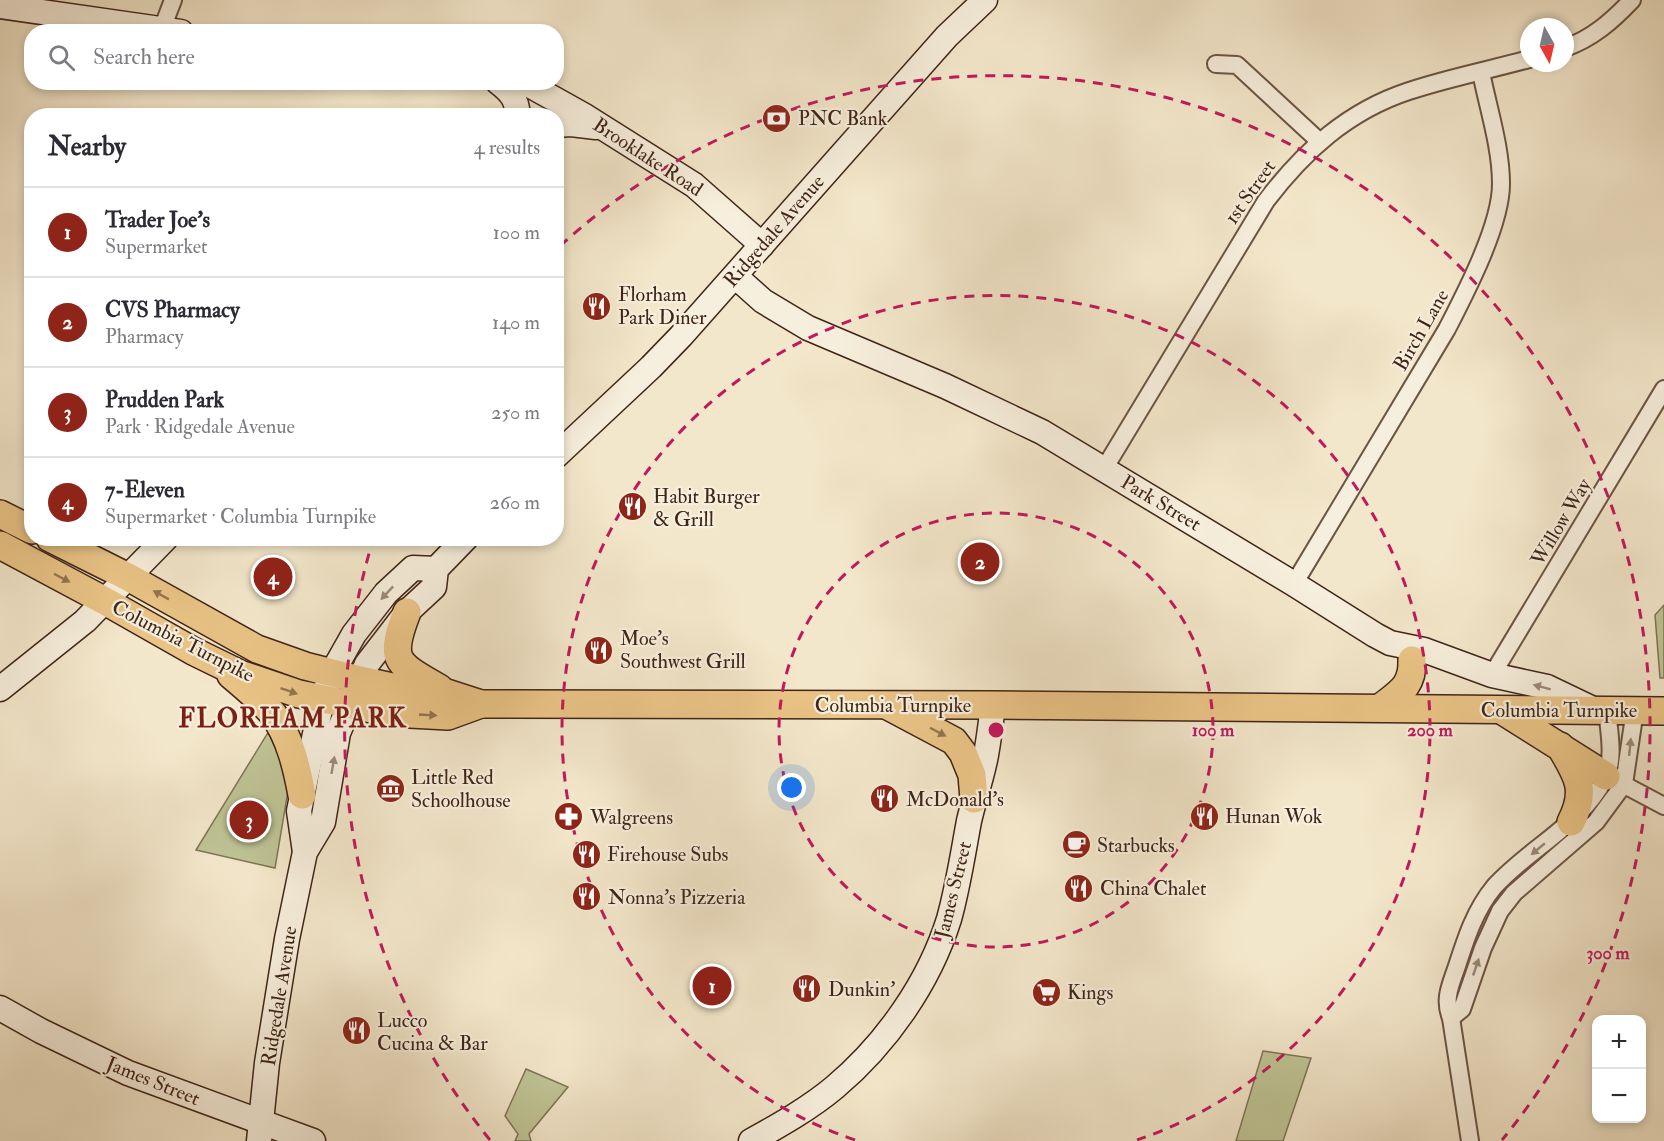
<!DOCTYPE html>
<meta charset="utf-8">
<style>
body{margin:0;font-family:"IM FELL Double Pica",serif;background:#f2f2f3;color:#2b2b33}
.controls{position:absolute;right:18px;bottom:18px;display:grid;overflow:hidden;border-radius:12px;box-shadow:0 3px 9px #0003}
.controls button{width:54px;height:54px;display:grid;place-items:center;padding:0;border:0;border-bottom:2px solid #e1e1e2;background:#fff;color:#2b2b33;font:30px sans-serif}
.compass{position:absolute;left:1520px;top:18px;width:54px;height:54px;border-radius:50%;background:#fff;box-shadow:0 3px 9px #0003;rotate:172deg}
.you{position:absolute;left:792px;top:788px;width:21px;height:21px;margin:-15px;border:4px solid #fff;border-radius:50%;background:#1a73e8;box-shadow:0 0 0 9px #1a73e833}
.badge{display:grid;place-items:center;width:39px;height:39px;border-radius:50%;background:#8f2418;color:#fff;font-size:20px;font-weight:700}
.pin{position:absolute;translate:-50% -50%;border:3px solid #fff;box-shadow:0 2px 6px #0006}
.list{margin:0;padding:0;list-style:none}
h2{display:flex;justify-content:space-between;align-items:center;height:78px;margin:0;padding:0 24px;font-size:26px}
h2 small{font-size:20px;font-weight:400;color:#7c7c81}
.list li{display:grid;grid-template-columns:39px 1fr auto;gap:18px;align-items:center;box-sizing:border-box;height:90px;padding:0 24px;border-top:2px solid #e1e1e2}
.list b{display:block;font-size:22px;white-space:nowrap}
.list p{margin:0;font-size:20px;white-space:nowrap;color:#7c7c81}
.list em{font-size:20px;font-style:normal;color:#7c7c81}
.icon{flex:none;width:33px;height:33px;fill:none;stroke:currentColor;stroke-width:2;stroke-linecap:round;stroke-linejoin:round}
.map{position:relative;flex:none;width:1664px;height:1141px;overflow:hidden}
.search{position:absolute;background:#fff;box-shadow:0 3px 9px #0003;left:24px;top:24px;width:540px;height:66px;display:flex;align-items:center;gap:15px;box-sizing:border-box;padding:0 21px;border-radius:24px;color:#7c7c81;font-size:22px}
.panel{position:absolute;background:#fff;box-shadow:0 3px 9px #0003;left:24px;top:108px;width:540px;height:438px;border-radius:24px}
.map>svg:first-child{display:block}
</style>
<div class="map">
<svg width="1664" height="1141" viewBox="0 0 1664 1141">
<rect width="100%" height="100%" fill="#f3e7cb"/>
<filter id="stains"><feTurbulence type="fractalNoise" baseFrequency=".00333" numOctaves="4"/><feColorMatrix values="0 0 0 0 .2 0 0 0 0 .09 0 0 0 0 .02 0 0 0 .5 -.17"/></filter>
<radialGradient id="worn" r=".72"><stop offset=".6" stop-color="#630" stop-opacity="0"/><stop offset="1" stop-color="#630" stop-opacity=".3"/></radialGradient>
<g fill="#bfc495" stroke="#7f7456" stroke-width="1.5">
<polygon points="1664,605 1664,678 1660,678 1655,615"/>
<polygon points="272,726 282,748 288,791 275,868 196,850"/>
<polygon points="1263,1051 1311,1058 1283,1141 1236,1141"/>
<polygon points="526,1069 568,1087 529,1134 531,1141 515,1141 518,1134 505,1116"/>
</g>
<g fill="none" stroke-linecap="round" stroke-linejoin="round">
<defs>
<g id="street">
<polyline points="162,29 173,0"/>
<path d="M1565,48C1593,38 1612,21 1632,0"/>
<polyline points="1216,64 1237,65 1319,141"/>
<path d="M1104,469L1266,201C1304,151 1348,111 1409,91C1448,78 1489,70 1529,59"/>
<path d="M1294,584L1447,329C1466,292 1501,225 1501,184C1501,147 1488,108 1481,72"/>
<polyline points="1492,675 1664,389"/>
<polyline points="1615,780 1664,806"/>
<polyline points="1451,1018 1462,1009 1483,948 1500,911 1514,893 1596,822 1624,784 1635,710"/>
<path d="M1470,1141L1451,1018C1443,999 1451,984 1457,966C1466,938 1475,910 1494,887C1529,848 1580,826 1605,778C1615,759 1609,731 1607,710"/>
</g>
<g id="secondary">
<polyline points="0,6 181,32"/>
<path d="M498,82C511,92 517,99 518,116"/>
<polyline points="524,82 583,115 694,185 762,245"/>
<polyline points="556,125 571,124 596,127"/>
<polyline points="735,276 763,301 808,328 945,386 1042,432 1294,584 1375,635 1390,643 1424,650 1492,675 1547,687 1595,710"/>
<polyline points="556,456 651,367 681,336 947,36 985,0"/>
<polyline points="0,689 85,621 166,538"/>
<polyline points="305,852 299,811 322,700 332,673 354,634 386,593 413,568 436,569"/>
<polyline points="0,1008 41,1031 128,1073 313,1141"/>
<polyline points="259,1141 267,1063 287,939 305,852 323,822 338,733 367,664 407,612 434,587 436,569 466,538"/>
<path d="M751,1141C780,1125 810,1108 835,1087C886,1044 929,983 949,919C958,887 963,853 969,821C974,799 982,777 986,755C989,738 991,722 993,705"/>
</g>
<g id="primary">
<polyline points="0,514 32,530"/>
<polyline points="50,538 128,577 257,649 305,666 360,680 392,687 447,693 481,704 993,705 1664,711"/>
<polyline points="0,545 105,601 193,651 240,674 299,694 391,713 448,716 481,704"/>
<path d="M407,612C388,661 396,663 439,688"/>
<path d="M231,675C245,687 261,700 273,714C290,737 297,768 302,795"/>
<polyline points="890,707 954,741 963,753 972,775 974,799"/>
<path d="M1380,708C1399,693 1413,687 1412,660"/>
<polyline points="1503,711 1606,776"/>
<path d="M1560,746C1577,775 1588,789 1571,822"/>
</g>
</defs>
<use href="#street" stroke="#6c5544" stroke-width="20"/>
<use href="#secondary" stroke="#3f2417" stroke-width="27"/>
<use href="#primary" stroke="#3f2417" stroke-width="30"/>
<use href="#street" stroke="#f7efdd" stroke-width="16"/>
<use href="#secondary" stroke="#f7efdd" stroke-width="24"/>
<use href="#primary" stroke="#eac486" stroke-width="27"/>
</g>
<defs><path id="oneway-solid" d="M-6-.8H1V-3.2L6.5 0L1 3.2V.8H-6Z" transform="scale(1.5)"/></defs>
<g fill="#94744e">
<use href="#oneway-solid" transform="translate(62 578) rotate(28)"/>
<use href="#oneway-solid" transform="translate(161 595) rotate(-151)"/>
<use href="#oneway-solid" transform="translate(289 691) rotate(19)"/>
<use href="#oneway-solid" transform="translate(428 715) rotate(3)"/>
<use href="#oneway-solid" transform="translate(938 732) rotate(28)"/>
</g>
<g fill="#9b8a7a">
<use href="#oneway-solid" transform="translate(387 593) rotate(133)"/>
<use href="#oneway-solid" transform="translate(1542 687) rotate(-165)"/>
<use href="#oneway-solid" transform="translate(1630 747) rotate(-84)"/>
<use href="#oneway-solid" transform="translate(333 765) rotate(-80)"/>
<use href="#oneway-solid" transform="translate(1538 849) rotate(140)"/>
<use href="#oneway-solid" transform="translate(1476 967) rotate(-71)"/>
</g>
<g fill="none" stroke="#c2185b" stroke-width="3" stroke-dasharray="10 8">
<circle cx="996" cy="730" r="217"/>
<path d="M855 1140A434 434 0 1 1 1137 1140"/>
<path d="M490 1140A651 651 0 0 1 373 540M560 246A651 651 0 0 1 1502 1140"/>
</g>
<defs>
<symbol id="bank-disc" viewBox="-11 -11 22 22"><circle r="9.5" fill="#8f2418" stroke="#f7efdd"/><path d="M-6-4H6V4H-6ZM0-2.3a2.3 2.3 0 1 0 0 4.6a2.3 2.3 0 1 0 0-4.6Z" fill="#fff"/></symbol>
<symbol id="restaurant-disc" viewBox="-11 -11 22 22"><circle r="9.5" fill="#8f2418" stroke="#f7efdd"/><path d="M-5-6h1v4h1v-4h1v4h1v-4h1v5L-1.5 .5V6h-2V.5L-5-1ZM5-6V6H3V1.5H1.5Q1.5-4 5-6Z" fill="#fff"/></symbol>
<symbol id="museum-disc" viewBox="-11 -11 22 22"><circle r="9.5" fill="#8f2418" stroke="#f7efdd"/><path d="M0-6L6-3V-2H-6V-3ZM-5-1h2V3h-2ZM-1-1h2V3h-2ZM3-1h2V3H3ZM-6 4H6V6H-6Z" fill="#fff"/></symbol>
<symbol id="pharmacy-disc" viewBox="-11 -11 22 22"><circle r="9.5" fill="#8f2418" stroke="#f7efdd"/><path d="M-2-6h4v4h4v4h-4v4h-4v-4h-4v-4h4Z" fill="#fff"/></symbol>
<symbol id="cafe-disc" viewBox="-11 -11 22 22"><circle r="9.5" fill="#8f2418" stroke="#f7efdd"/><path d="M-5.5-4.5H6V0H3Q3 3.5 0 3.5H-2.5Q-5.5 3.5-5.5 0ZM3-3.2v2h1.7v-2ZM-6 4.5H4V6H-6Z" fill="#fff"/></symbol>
<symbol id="supermarket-disc" viewBox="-11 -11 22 22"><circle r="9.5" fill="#8f2418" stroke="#f7efdd"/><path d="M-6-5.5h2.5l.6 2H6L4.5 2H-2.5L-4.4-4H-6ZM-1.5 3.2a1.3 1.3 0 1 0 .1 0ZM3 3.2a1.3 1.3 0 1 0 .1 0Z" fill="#fff"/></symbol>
</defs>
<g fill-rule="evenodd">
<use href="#bank-disc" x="760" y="102" width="33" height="33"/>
<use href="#restaurant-disc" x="580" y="290" width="33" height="33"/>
<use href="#restaurant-disc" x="616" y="490" width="33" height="33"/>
<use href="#restaurant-disc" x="582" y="634" width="33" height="33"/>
<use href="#museum-disc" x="374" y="772" width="33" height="33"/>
<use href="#restaurant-disc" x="868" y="782" width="33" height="33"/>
<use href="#restaurant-disc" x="1188" y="800" width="33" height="33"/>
<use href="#pharmacy-disc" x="552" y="800" width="33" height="33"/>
<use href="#cafe-disc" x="1060" y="828" width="33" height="33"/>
<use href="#restaurant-disc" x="570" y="838" width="33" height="33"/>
<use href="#restaurant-disc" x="1062" y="872" width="33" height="33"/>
<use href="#restaurant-disc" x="570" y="880" width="33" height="33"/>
<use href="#restaurant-disc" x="790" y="972" width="33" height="33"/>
<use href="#supermarket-disc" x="1030" y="976" width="33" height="33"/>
<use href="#restaurant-disc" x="340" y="1014" width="33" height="33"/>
</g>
<g text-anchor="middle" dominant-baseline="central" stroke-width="4.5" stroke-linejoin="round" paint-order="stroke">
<g font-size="20" fill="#3f2417" stroke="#f7efdd" text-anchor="start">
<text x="798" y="118">PNC Bank</text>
<text x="618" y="294">Florham<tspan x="618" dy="23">Park Diner</tspan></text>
<text x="653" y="496">Habit Burger<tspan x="653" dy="23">&amp; Grill</tspan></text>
<text x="620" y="638">Moe's<tspan x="620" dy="23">Southwest Grill</tspan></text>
<text x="411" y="777">Little Red<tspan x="411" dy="23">Schoolhouse</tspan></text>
<text x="906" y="799">McDonald's</text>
<text x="1225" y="816">Hunan Wok</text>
<text x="590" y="817">Walgreens</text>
<text x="1097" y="845">Starbucks</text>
<text x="607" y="854">Firehouse Subs</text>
<text x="1100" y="888">China Chalet</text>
<text x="608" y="897">Nonna's Pizzeria</text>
<text x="828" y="989">Dunkin'</text>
<text x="1067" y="992">Kings</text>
<text x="377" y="1020">Lucco<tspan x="377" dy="23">Cucina &amp; Bar</tspan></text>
</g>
<g font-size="20" fill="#3f2417" stroke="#f7efdd">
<text transform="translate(648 157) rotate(33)">Brooklake Road</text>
<text transform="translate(1250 192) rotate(-55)">1st Street</text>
<text transform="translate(774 231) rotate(-49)">Ridgedale Avenue</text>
<text transform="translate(1421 330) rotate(-60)">Birch Lane</text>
<text transform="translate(1161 503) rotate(31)">Park Street</text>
<text transform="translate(1561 522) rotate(-59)">Willow Way</text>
<text transform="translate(183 641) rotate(27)">Columbia Turnpike</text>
<text x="893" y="705">Columbia Turnpike</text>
<text x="1559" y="710">Columbia Turnpike</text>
<text transform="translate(953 890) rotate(-76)">James Street</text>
<text transform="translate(279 996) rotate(-81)">Ridgedale Avenue</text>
<text transform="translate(153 1081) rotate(22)">James Street</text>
</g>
<g font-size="26" font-weight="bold" letter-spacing="1.5" fill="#7a1f14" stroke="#f7efdd">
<text x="293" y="719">FLORHAM PARK</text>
</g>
</g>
<circle cx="996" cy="730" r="9" fill="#c2185b" stroke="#f7efdd" stroke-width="3"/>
<g font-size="18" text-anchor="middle" font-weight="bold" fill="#c2185b" stroke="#f7efdd" stroke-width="4.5" stroke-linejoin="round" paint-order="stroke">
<text x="1213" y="736">100 m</text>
<text x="1430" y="736">200 m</text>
<text x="1608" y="959">300 m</text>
</g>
<rect width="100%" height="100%" filter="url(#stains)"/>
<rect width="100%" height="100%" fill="url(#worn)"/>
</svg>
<div class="controls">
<button>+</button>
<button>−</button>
</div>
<svg class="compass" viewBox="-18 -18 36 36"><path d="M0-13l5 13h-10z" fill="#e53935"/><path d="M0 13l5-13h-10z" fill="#7c7c81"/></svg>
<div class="you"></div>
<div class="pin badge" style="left:712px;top:986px">1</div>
<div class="pin badge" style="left:980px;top:562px">2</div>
<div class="pin badge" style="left:249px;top:820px">3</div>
<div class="pin badge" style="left:273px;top:577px">4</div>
<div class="search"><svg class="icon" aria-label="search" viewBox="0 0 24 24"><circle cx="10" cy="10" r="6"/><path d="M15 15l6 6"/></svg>Search here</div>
<section class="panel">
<h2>Nearby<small>4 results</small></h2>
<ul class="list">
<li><span class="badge">1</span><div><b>Trader Joe's</b><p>Supermarket</p></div><em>100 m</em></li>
<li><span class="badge">2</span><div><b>CVS Pharmacy</b><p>Pharmacy</p></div><em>140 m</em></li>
<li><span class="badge">3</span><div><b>Prudden Park</b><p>Park · Ridgedale Avenue</p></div><em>250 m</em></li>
<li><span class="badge">4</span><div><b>7-Eleven</b><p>Supermarket · Columbia Turnpike</p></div><em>260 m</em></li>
</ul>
</section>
</div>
